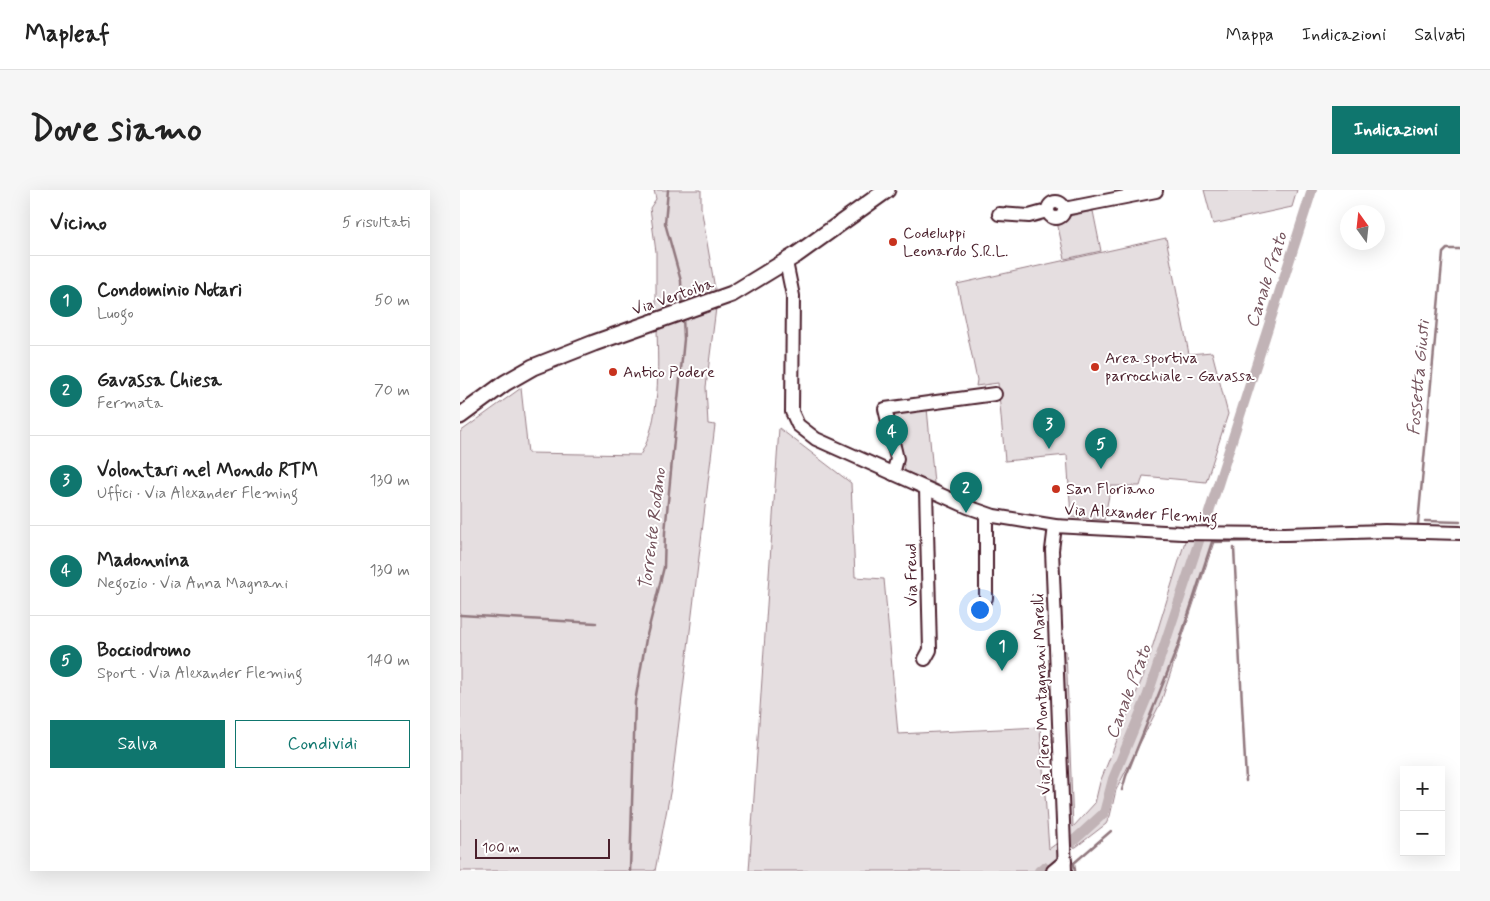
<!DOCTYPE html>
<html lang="it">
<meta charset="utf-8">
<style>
body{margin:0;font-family:Mynerve,sans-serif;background:#f6f6f6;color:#222}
.controls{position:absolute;right:15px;bottom:15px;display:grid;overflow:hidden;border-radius:0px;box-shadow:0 5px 20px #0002}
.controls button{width:45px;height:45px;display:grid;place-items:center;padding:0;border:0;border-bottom:1px solid #e0e0e0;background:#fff;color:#222;font:25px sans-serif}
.compass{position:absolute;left:880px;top:15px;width:45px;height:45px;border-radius:50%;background:#fff;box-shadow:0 5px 20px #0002;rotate:345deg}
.scale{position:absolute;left:15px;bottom:12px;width:135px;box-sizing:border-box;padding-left:5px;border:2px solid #4a1f2b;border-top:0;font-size:14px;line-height:18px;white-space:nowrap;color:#4a1f2b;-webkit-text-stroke:4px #fff;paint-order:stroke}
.you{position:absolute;left:519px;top:419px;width:18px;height:18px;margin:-12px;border:4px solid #fff;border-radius:50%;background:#1a73e8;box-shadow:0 0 0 8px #1a73e833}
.badge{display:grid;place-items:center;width:32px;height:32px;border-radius:50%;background:#0f766e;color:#fff;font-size:16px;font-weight:700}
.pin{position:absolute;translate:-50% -41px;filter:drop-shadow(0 1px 2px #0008)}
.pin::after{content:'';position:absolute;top:26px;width:18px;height:15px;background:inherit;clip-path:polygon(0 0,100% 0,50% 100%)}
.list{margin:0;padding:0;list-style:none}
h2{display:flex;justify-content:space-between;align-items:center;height:65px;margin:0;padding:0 20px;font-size:21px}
h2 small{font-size:16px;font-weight:400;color:#767676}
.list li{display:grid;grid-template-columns:32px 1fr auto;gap:15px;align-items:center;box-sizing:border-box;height:90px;padding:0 20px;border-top:1px solid #e0e0e0}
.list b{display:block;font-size:19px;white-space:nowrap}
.list p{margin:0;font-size:16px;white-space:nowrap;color:#767676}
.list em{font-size:16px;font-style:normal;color:#767676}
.actions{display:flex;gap:10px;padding:15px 20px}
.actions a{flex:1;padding:11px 0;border:1px solid #0f766e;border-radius:0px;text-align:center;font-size:18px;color:#0f766e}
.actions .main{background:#0f766e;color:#fff}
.map{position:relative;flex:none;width:1000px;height:681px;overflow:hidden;border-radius:0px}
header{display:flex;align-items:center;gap:30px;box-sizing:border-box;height:70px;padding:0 25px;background:#fff;border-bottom:1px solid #e0e0e0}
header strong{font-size:24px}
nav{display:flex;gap:28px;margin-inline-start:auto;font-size:18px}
.intro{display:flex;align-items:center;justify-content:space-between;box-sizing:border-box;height:120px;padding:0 30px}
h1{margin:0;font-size:35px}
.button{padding:12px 22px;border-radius:0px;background:#0f766e;color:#fff;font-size:18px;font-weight:700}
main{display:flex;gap:30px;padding:0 30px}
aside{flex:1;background:#fff;border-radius:0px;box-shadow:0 5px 20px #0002}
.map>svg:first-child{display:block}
</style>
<header>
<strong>Mapleaf</strong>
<nav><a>Mappa</a><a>Indicazioni</a><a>Salvati</a></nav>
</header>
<div class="intro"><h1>Dove siamo</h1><a class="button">Indicazioni</a></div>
<main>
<aside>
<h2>Vicino<small>5 risultati</small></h2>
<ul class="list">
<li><span class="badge">1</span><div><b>Condominio Notari</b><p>Luogo</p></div><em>50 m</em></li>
<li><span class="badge">2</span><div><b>Gavassa Chiesa</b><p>Fermata</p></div><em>70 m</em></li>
<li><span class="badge">3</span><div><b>Volontari nel Mondo RTM</b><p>Uffici · Via Alexander Fleming</p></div><em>130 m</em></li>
<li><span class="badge">4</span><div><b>Madonnina</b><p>Negozio · Via Anna Magnani</p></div><em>130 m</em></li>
<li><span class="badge">5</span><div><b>Bocciodromo</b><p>Sport · Via Alexander Fleming</p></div><em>140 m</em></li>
</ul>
<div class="actions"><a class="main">Salva</a><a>Condividi</a></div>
</aside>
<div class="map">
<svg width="1000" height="681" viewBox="0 0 1000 681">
<rect width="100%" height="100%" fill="#fff"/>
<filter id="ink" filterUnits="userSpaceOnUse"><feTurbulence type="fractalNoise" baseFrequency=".02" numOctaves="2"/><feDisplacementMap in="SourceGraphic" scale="10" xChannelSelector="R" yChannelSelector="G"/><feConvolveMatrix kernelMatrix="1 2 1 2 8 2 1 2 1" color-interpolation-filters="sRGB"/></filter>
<g filter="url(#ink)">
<g fill="#e5dee0" stroke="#987e86">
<polygon points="194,0 241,0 241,17 256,105 196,126 196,62 190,18 196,9"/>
<polygon points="744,0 837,0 832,17 753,34"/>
<polygon points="633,21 641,61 605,69 597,32 605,27"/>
<polygon points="706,48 729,164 752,162 768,224 746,292 683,286 680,296 651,296 644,330 611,327 607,265 545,271 538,193 516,196 517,190 497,94"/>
<path d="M256,118L246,197L248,234L255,235L211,598L195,681H0V242L61,198L68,263L180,265C201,232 198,177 197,139Z"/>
<polygon points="467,218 474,293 445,281 434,225"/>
<polygon points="319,238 391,293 395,387 424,389 438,544 580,537 589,659 604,648 598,681 289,681"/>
<polygon points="726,348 755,349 701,512 656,600 650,626 646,634 616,657 609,658 600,461 606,461 613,637 635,613 640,592 684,484"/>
</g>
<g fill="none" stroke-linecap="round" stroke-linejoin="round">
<g stroke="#91787e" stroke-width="2.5">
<polyline points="208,0 205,33 221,91 222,116"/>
<polyline points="965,331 1000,332"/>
<polyline points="958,334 983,63 987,59 1000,59"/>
<polyline points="813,351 865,349"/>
<polyline points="774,358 786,591"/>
<polyline points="0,425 136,433"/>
<polyline points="662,600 666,586 718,456 752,352 805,351"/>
<polyline points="170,681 175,512 186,449 204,377 205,342 224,149 223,127"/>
<polyline points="615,681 614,673 651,641"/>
</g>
<g stroke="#c1b3b6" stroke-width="10">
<polyline points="746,332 852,0"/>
<polyline points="609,655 644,623 653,589 687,507 740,348"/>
<polyline points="579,681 584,677"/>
</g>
<defs>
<g id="minor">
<circle cx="596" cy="20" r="8"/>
<polyline points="604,19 696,1"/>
<polyline points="539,24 569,26 587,21"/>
<polyline points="326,72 333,106 332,222 338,235 356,249 508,317 534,326 595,336 722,343 825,344 926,341 1000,343"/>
<polyline points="433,284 437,269 425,219 535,204"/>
<polyline points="595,336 592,360 605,681"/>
<polyline points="526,408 526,324"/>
<polyline points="465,469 470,460 466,299"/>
<polyline points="593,681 605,671"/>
</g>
<polyline id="major" points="0,226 45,193 73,177 134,153 272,104 336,65 427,0"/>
</defs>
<use href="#minor" stroke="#4a1f2b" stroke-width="16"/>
<use href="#major" stroke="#4a1f2b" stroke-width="19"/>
<use href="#minor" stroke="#fff" stroke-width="12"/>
<use href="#major" stroke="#fff" stroke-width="15"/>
</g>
</g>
<g fill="#c8321e" stroke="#fff" stroke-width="2">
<circle cx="433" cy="52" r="5"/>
<circle cx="635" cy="177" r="5"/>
<circle cx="153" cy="182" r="5"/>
<circle cx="596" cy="299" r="5"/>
</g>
<g text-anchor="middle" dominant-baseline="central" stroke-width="4" stroke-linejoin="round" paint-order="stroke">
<g font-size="16" fill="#4a1f2b" stroke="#fff" text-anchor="start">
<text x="443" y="43">Codeluppi<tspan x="443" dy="18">Leonardo S.R.L.</tspan></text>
<text x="645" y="168">Area sportiva<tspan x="645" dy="18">parrocchiale - Gavassa</tspan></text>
<text x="163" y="182">Antico Podere</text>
<text x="606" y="299">San Floriano</text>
</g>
<g font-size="16" fill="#4a1f2b" stroke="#fff">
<text transform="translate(213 107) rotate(-19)">Via Vertoiba</text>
<text transform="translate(681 324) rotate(3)">Via Alexander Fleming</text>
<text transform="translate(452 385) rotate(-91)">Via Freud</text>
<text transform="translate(582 504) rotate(-92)">Via Piero Montagnani Marelli</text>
</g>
<g font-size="18" font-style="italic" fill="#74535c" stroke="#fff">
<text transform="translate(807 90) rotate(-72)">Canale Prato</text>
<text transform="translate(959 188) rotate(-85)">Fossetta Giusti</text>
<text transform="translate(193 339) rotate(-83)">Torrente Rodano</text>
<text transform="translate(669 502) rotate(-69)">Canale Prato</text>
</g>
</g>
</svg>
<div class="controls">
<button>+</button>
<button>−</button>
</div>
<svg class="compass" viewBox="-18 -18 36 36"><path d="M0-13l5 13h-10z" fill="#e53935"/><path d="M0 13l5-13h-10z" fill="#767676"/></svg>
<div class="scale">100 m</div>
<div class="you"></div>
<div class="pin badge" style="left:542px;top:481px">1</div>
<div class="pin badge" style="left:506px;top:323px">2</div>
<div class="pin badge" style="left:589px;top:259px">3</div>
<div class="pin badge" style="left:432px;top:266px">4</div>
<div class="pin badge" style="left:641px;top:279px">5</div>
</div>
</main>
